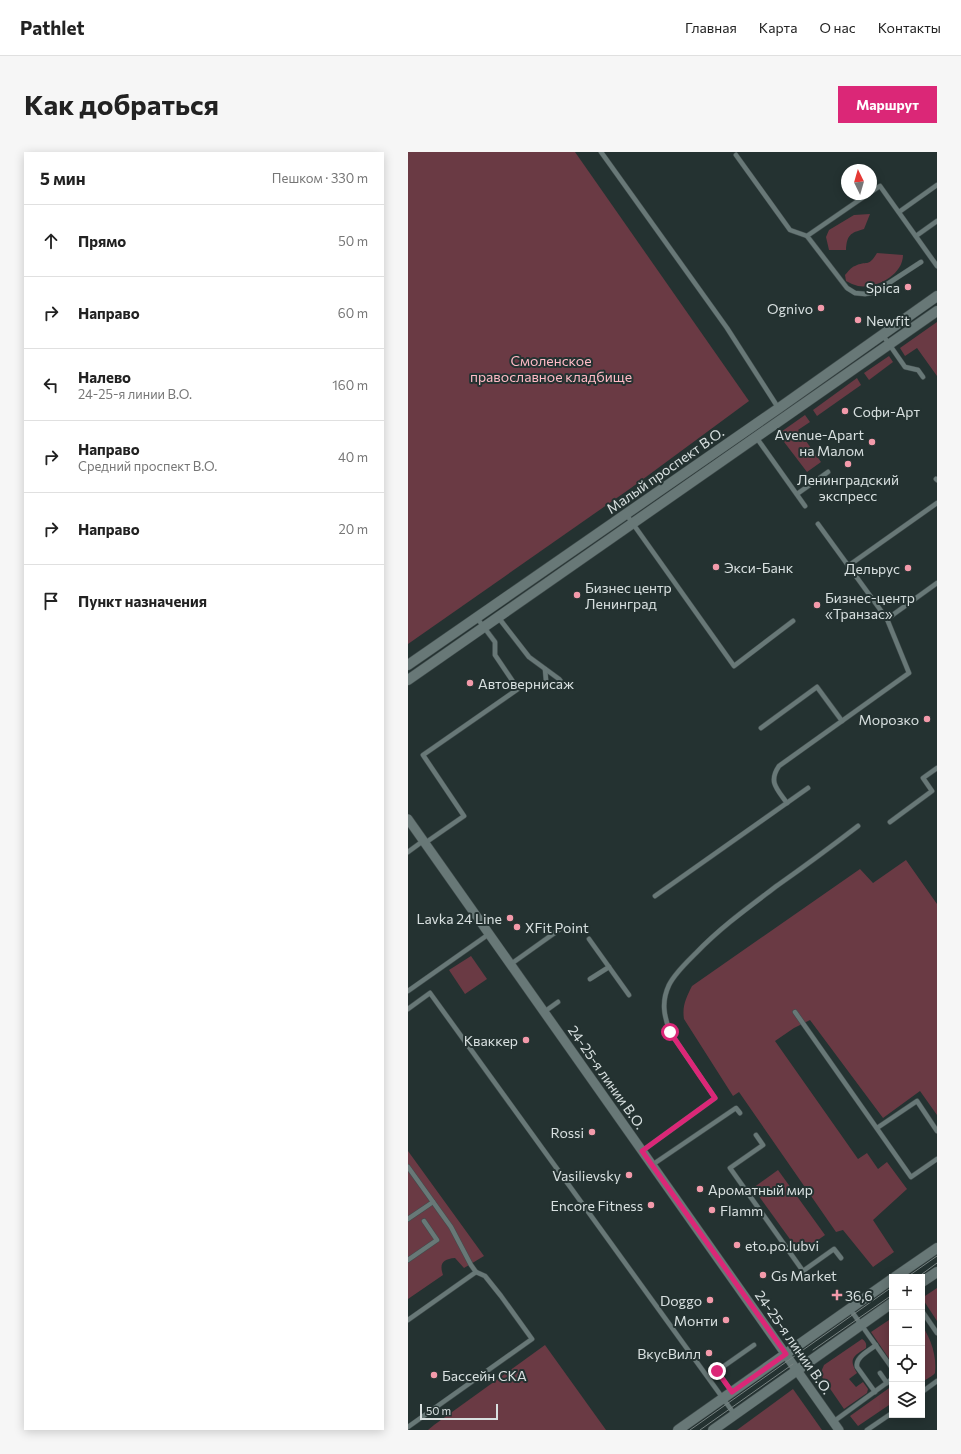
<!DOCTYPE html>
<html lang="ru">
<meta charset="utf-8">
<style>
body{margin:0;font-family:Commissioner,sans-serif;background:#f6f6f6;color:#222}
.controls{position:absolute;right:12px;bottom:12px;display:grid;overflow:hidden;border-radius:0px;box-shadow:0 2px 10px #0003}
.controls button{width:36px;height:36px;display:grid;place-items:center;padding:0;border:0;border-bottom:1px solid #e0e0e0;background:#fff;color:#222;font:20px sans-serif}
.compass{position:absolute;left:433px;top:12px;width:36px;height:36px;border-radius:50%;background:#fff;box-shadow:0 2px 10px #0003;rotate:355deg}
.scale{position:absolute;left:12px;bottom:10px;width:78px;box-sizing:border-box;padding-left:4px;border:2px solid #d8e0e0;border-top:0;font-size:11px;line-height:14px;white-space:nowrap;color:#d8e0e0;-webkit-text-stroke:3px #243231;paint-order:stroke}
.stop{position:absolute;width:12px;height:12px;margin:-9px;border:3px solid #db2777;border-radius:50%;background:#fff}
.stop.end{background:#db2777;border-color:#fff;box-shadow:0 1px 4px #0008}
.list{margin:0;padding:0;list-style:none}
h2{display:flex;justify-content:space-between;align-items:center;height:52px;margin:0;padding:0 16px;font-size:17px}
h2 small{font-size:13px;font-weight:400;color:#767676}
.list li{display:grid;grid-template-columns:26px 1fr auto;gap:12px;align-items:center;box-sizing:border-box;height:72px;padding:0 16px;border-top:1px solid #e0e0e0}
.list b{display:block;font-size:15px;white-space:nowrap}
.list p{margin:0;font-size:13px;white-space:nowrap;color:#767676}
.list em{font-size:13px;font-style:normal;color:#767676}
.icon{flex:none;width:22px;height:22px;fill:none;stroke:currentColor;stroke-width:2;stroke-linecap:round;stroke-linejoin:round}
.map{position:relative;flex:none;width:529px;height:1278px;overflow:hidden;border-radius:0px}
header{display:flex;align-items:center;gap:24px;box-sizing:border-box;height:56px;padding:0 20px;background:#fff;border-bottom:1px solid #e0e0e0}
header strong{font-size:19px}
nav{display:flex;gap:22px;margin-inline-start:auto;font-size:14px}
.intro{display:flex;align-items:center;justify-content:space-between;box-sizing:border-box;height:96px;padding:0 24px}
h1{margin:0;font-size:28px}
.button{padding:10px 18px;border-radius:0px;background:#db2777;color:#fff;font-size:14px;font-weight:700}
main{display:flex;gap:24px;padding:0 24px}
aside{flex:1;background:#fff;border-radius:0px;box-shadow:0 2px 10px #0003}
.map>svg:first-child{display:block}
</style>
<header>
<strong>Pathlet</strong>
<nav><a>Главная</a><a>Карта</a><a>О нас</a><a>Контакты</a></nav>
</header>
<div class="intro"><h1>Как добраться</h1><a class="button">Маршрут</a></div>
<main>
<aside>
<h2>5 мин<small>Пешком · 330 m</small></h2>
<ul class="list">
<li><svg class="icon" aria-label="ahead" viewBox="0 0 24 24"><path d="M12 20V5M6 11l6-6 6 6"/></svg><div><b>Прямо</b></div><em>50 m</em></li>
<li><svg class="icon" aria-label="right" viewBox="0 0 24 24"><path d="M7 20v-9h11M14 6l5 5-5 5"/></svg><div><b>Направо</b></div><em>60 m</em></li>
<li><svg class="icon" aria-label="left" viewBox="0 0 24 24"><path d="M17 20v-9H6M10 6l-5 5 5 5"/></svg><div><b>Налево</b><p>24-25-я линии В.О.</p></div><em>160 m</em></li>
<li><svg class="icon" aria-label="right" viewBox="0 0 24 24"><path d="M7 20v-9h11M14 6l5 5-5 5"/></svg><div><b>Направо</b><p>Средний проспект В.О.</p></div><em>40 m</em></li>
<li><svg class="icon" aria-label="right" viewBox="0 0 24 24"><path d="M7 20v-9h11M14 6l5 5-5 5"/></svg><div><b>Направо</b></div><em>20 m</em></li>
<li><svg class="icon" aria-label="arrive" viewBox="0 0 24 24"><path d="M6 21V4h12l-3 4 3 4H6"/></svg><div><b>Пункт назначения</b></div></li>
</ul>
</aside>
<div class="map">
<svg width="529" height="1278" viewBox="0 0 529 1278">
<rect width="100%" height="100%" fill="#243231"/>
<g fill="#6a3a44">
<polygon points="0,0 167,0 341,249 223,336 0,492"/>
<path d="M462,62L456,77C442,81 439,83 438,98H421L418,85L421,78L446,63Z"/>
<path d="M469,101L495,103C495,123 468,137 450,134C446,133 442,131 438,129L437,123C440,120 443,115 447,114C459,108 460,116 469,101Z"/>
<polygon points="529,170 529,224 509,196 497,204 492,196"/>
<polygon points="481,204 485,210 461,228 456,221"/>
<polygon points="449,226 453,233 409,264 405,258"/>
<polygon points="397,263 402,270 390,278 413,310 399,320 370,282"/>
<path d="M498,708L529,752V963L512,939L475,966L402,868L386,876L367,889L450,1007L459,1001L470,1017L479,1010L499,1037L465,1068L486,1100L465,1115L435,1078L428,1080L331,940L325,944L276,867C274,854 278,846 284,834L452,717L465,731Z"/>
<polygon points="63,804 79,827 57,842 41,818"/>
<path d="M0,999L76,1104L56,1116L47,1106C35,1107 31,1111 35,1123L0,1147Z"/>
<polygon points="370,1018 417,1083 392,1101 345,1036"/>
<polygon points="529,1136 529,1169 514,1146"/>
<polygon points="484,1166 484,1211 463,1180"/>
<path d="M514,1174C523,1186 529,1205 527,1221C525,1224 518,1227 514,1230Z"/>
<path d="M454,1187C457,1189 459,1191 458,1196C446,1204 440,1206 449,1221L441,1227L448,1235L455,1230L460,1237L459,1241L436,1257L414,1225L413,1220L416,1213Z"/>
<polygon points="137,1193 198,1278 20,1278 26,1273"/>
<polygon points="484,1234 484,1251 450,1274 442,1264"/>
<polygon points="385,1237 414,1278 329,1278"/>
</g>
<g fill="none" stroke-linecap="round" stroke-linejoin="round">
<defs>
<g id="service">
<polyline points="193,0 319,176 371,257"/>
<polyline points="328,3 382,78 399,84 439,136 447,141 457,142 467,140 513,110"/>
<polyline points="463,40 472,34 529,114"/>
<polyline points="491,60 529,33"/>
<polyline points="399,84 460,42"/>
<polyline points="508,84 529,69"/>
<polyline points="474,182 497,215 510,218 515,225"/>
<polyline points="348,285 397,354"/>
<polyline points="528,327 529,328"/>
<polyline points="389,342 420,320"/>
<polyline points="218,362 326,514 385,469"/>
<polyline points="410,372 479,467 529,431"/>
<polyline points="440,414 529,351"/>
<polyline points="90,465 121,505 151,527 155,532"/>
<polyline points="137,517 138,528"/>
<polyline points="353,576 409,535 434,569"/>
<path d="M379,651C369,637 360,630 371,614L501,521L479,467"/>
<polyline points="482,670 524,639 515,626 529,616"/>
<polyline points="17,691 56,664 15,603 110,537 87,503 87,490 69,466"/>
<polyline points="0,700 15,689"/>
<polyline points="247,744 400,636"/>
<polyline points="181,787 221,843"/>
<polyline points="103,812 155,775"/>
<polyline points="182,827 201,815"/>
<polyline points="0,839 81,782"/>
<polyline points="0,857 22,841 327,1263"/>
<polyline points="136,860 150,850"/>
<polyline points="387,860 503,1025 529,1007"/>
<polyline points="469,976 509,949 529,979"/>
<polyline points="348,983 355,993 322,1016 395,1119 426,1097 433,1106"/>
<path d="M234,999L307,946L262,880C256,864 253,850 261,833C267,821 278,811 288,801C313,775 341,755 370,733C397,714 424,694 450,674"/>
<polyline points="244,1013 328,956 332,961"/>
<polyline points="0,1015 43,1075 63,1113 68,1120"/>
<polyline points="0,1067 25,1050"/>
<polyline points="0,1108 29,1088 16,1069"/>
<polyline points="442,1157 484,1216"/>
<polyline points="514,1159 529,1181"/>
<polyline points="0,1168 68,1120 77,1124 93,1144 124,1187 0,1275"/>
<polyline points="472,1221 479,1231"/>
<polyline points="324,1240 309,1219 346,1193"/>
<path d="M467,1240L449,1215C447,1205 461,1199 468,1193"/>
<polyline points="514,1240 529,1229"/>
<polyline points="425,1270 484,1227"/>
<polyline points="459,1278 484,1261"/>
</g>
<polyline id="minor" points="0,667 431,1278"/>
<g id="secondary">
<polyline points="0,513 371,256 529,144"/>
<polyline points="0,528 529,159"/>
<polyline points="487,1125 529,1096"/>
<polyline points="514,1130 529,1120"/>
<polyline points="270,1278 484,1127"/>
<polyline points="305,1278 484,1151"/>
</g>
</defs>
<use href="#service" stroke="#414d4d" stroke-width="5.5"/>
<use href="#minor" stroke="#414d4d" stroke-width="10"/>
<use href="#secondary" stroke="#414d4d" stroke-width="11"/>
<use href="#service" stroke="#687877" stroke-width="4.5"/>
<use href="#minor" stroke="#687877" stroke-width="9"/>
<use href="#secondary" stroke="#687877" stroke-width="10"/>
<g stroke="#788382" stroke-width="1">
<polyline points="499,1125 529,1104"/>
<polyline points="510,1125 529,1111"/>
<polyline points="405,1198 484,1143"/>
<polyline points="282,1278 484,1135"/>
<polyline points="292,1278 385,1212"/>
</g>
</g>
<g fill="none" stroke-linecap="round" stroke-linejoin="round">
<polyline stroke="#db2777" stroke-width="5" points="262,880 307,946 234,999 378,1202 324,1240 309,1219"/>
</g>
<g fill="#f39aaa" stroke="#243231" stroke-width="1.5">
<circle cx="500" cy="135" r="4"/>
<circle cx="413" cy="156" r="4"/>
<circle cx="450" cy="168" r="4"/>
<circle cx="437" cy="259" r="4"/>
<circle cx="464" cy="290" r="4"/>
<circle cx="440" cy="312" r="4"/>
<circle cx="308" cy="415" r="4"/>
<circle cx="500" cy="416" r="4"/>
<circle cx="169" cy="443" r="4"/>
<circle cx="409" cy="453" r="4"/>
<circle cx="62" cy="531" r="4"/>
<circle cx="519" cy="567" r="4"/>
<circle cx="102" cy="766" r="4"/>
<circle cx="109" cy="775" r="4"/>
<circle cx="118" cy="888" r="4"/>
<circle cx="184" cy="980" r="4"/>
<circle cx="221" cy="1023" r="4"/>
<circle cx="292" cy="1037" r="4"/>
<circle cx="243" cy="1053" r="4"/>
<circle cx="304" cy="1058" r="4"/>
<circle cx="329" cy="1093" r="4"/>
<circle cx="355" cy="1123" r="4"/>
<path d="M427 1137h4v4h4v4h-4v4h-4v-4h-4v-4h4z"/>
<circle cx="302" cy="1148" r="4"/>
<circle cx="318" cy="1168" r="4"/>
<circle cx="301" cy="1201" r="4"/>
<circle cx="26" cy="1223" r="4"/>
</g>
<g text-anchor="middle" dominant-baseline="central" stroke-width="4" stroke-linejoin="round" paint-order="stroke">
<g font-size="14" fill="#d8e0e0" stroke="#243231" text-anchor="end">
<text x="492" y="135">Spica</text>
<text x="405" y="156">Ognivo</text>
<text x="458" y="168" text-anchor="start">Newfit</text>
<text x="445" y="259" text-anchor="start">Софи-Арт</text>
<text x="456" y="282">Аvenue-Apart<tspan x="456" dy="16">на Малом</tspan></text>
<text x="440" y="327" text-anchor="middle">Ленинградский<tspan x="440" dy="16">экспресс</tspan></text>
<text x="316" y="415" text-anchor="start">Экси-Банк</text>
<text x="492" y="416">Дельрус</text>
<text x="177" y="435" text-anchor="start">Бизнес центр<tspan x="177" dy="16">Ленинград</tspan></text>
<text x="417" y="445" text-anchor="start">Бизнес-центр<tspan x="417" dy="16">«Транзас»</tspan></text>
<text x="70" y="531" text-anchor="start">Автовернисаж</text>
<text x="511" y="567">Морозко</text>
<text x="94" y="766">Lavka 24 Line</text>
<text x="117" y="775" text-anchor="start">XFit Point</text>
<text x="110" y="888">Кваккер</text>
<text x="176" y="980">Rossi</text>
<text x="213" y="1023">Vasilievsky</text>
<text x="300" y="1037" text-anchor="start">Ароматный мир</text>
<text x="235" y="1053">Encore Fitness</text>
<text x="312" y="1058" text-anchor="start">Flamm</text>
<text x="337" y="1093" text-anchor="start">eto.po.lubvi</text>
<text x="363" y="1123" text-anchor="start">Gs Market</text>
<text x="437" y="1143" text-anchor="start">36,6</text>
<text x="294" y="1148">Doggo</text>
<text x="310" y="1168">Монти</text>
<text x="293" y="1201">ВкусВилл</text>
<text x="34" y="1223" text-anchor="start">Бассейн СКА</text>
</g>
<g font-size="14" fill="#ffbbc6" stroke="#243231">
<text x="143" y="208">Смоленское<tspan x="143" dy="16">православное кладбище</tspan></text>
</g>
<g font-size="14" fill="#d8e0e0" stroke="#243231">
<text transform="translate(257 318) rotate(-35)">Малый проспект В.О.</text>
<text transform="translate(199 925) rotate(55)">24-25-я линии В.О.</text>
<text transform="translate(386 1190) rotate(55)">24-25-я линии В.О.</text>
</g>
</g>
</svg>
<div class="controls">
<button>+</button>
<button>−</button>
<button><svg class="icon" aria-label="locate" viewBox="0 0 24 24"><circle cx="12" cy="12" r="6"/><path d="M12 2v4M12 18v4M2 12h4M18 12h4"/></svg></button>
<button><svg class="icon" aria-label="layers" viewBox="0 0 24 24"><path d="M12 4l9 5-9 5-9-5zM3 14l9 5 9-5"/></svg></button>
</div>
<svg class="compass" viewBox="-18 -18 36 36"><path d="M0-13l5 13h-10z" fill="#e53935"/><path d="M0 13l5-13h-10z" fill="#767676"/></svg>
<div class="scale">50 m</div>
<div class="stop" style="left:262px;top:880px"></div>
<div class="stop end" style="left:309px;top:1219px"></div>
</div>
</main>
